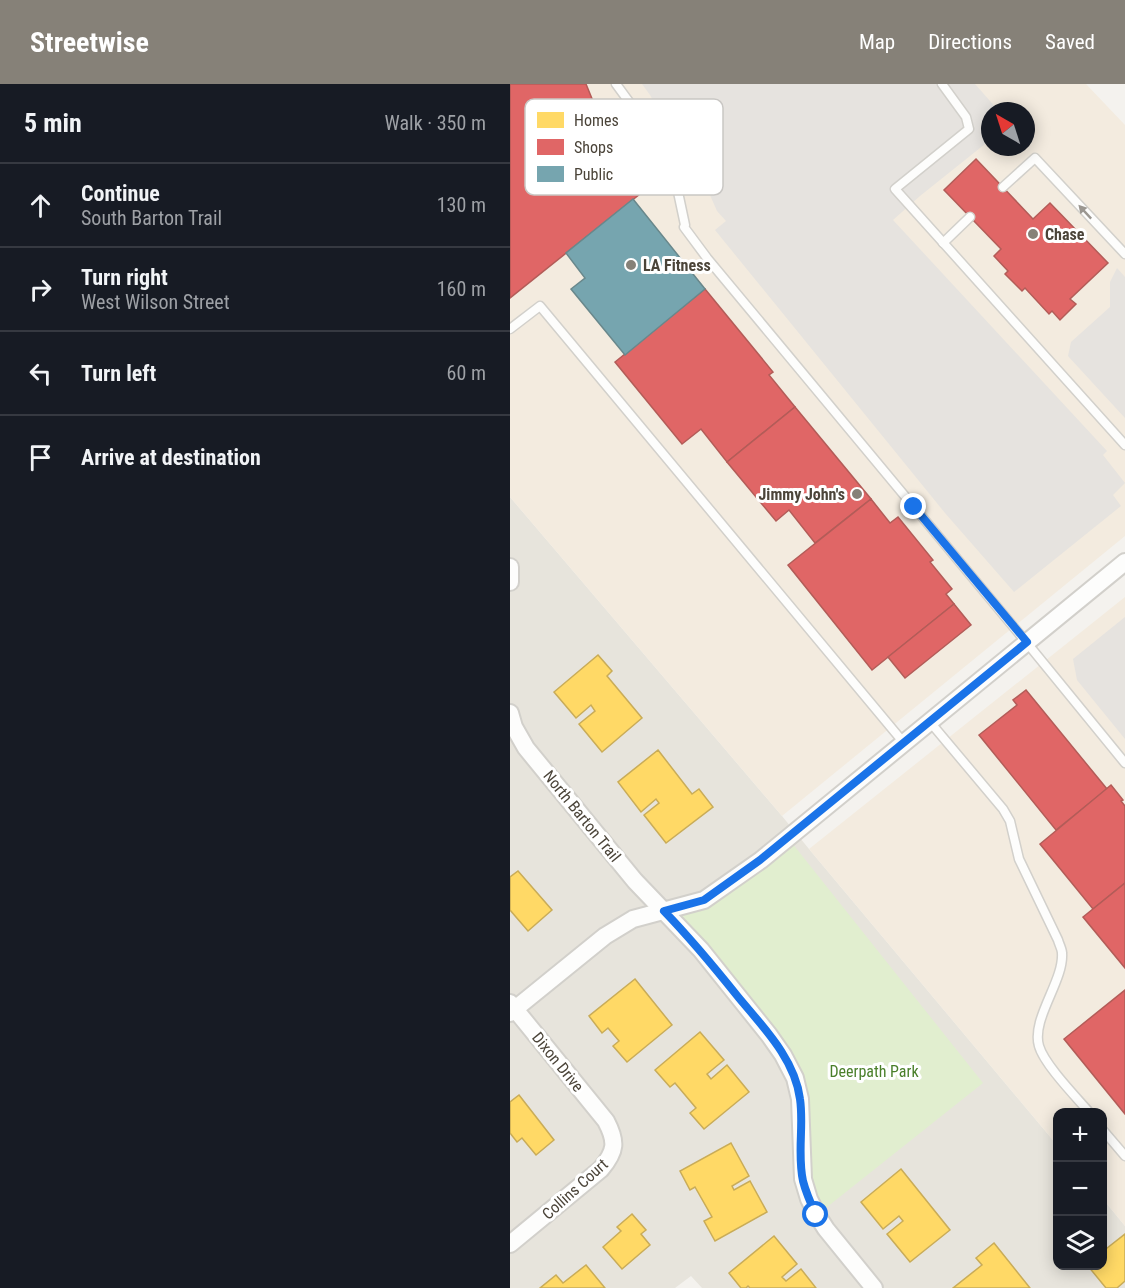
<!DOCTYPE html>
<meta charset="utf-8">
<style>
body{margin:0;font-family:"Roboto Condensed",sans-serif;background:#20242c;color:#f1f3f6}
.controls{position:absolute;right:18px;bottom:18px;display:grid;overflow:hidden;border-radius:12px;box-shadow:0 3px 15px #0003}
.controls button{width:54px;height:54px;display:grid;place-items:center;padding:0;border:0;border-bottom:2px solid #363941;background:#171b24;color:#f1f3f6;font:30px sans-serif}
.compass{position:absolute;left:471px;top:18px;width:54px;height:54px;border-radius:50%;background:#171b24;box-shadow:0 3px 15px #0003;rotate:321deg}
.stop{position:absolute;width:18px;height:18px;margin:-14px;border:4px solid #1a73e8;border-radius:50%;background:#fff}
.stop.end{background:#1a73e8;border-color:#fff;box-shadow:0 2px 6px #0008}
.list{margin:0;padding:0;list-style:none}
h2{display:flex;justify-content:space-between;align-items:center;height:78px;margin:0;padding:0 24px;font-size:26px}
h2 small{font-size:20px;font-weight:400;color:#9ea1a6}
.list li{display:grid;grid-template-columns:39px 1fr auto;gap:18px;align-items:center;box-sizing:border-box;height:84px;padding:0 24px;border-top:2px solid #363941}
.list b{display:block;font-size:22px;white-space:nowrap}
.list p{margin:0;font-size:20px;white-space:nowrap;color:#9ea1a6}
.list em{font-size:20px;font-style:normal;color:#9ea1a6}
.icon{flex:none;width:33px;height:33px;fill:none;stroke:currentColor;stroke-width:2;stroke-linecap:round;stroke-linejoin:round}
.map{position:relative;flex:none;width:615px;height:1204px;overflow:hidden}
header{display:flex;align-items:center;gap:36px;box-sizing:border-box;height:84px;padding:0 30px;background:#868178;color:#fff}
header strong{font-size:28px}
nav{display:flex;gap:33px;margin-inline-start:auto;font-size:21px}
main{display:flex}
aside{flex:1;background:#171b24}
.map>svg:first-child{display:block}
</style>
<header>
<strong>Streetwise</strong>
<nav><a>Map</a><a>Directions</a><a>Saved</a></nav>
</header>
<main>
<aside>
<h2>5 min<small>Walk · 350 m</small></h2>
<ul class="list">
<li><svg class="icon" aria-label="ahead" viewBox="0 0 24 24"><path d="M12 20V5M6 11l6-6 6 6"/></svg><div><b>Continue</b><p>South Barton Trail</p></div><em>130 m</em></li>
<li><svg class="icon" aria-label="right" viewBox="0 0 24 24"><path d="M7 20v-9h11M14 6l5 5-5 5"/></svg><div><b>Turn right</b><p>West Wilson Street</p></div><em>160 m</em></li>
<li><svg class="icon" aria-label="left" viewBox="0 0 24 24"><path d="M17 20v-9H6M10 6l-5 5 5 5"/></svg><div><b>Turn left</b></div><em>60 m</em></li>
<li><svg class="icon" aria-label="arrive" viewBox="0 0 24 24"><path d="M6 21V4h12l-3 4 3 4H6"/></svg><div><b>Arrive at destination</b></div></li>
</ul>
</aside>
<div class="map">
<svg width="615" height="1204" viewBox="0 0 615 1204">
<rect width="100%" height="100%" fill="#f4f2ee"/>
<polygon fill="#e7e4dc" points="0,413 272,732 299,765 547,1061 548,1182 592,1182 593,1115 615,1142 615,1204 192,1204 181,1192 165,1204 0,1204"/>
<g fill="#f3ebdf" fill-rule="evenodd">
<path d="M0,0H576L615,41V452L272,732L0,413ZM480,27H516V63H480Z"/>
<polygon points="615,513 615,1142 593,1115 592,1028 548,1028 547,1061 299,765"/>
</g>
<polygon fill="#e1eecf" points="278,754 473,999 307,1131 285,994 154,827 194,816"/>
<g fill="#e6e3df">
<polygon points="132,0 465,0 488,26 480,27 480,34 472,42 480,56 410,112 383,136 597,367 593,371 615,399 603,411 611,422 504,508 435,429 205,146 216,137 207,127 196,102 180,81 170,56 155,38 140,11"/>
<polygon points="607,184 615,193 615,334 558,272 561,258 600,223 600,198"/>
<polygon points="615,533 615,655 567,596 563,575"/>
</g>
<g fill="#ffd966" stroke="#c9ac58" stroke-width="1.5">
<polygon points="88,571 102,587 97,592 132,634 92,668 69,640 85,627 81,621 66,634 44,608"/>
<polygon points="148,666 182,710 189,705 203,723 156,759 134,731 149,719 146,715 131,728 108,698"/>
<polygon points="8,787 42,826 18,847 0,826 0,793"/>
<polygon points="125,895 162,941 117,978 103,962 109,957 98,944 92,949 79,932"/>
<polygon points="190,948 214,976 197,990 201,995 217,981 239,1008 194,1045 180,1029 186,1024 165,999 160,1003 145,986"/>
<polygon points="9,1011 44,1056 26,1071 12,1054 7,1058 0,1049 0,1018"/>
<polygon points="221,1059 239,1092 222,1102 224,1106 240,1097 257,1128 205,1157 194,1137 202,1133 185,1103 180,1106 170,1087"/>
<polygon points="391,1085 440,1146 400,1178 377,1150 393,1137 389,1132 373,1145 351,1118"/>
<polygon points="122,1130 136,1146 131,1150 140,1161 112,1185 93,1163 111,1147 107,1143"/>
<polygon points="615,1150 615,1197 607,1204 596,1204 578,1182 592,1182 592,1168"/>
<polygon points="264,1152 287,1180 272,1193 276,1197 291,1185 306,1204 240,1204 238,1202 236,1204 231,1204 219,1189"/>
<polygon points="484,1159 520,1204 443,1204 472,1181 466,1174"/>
<polygon points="76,1181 95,1204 30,1204 46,1191 53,1199"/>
</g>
<g fill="#e06666" stroke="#b35c58" stroke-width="1.5">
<polygon points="0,0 76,0 85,22 111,54 105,62 140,102 0,214"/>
<polygon points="466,75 523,135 540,119 598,179 560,215 566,220 550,236 542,227 539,230 515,204 512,207 495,190 498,187 484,172 491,165 434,106"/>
<polygon points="195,205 263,288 259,291 285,323 217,378 191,345 172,360 105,278"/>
<polygon points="285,323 361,415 305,459 279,426 266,437 217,378"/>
<polygon points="361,415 380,439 388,433 423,476 420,478 442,505 436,510 444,520 362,586 278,481"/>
<polygon points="444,520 461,541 395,594 378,573"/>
<polygon points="516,606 597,705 546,746 469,651 507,621 503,616"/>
<polygon points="601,701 613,716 611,717 615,722 615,799 583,825 530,760"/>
<polygon points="615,799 615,884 573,833"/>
<polygon points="615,906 615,1030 554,955"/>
</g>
<polygon fill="#76a5af" stroke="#69888c" stroke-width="1.5" points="123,115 195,205 115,271 61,205 75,194 56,169"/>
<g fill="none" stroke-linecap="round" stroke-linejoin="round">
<defs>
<g id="lane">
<polyline points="106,0 161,75 175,141 174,143 197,174 517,559 615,679"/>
<polyline points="432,0 456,33 459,45 385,105 615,361"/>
<polyline points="493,103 525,74 615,170"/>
<polyline points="433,159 460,133"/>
<polyline points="0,245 30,222 394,659"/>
<path d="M420,638L493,725L500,737L509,775L548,856C549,860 552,865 552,869C554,897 521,935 529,962C534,980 566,1013 579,1028"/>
<polyline points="592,1045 615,1072"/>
</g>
<g id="street">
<polyline points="0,483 0,498"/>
<polyline points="0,629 4,643 16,664 125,797 191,866 259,951 273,971 285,994 290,1015 293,1095 299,1115 307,1131 316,1145 364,1204"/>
<path d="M0,919L96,1037C107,1058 106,1067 91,1085L0,1160"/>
<polyline points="0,929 95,852 123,835 194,816 251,776 615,478"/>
</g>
</defs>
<use href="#lane" stroke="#d2d0cb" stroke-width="11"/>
<use href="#street" stroke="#d2d0cb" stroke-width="20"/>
<use href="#lane" stroke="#fdfdfc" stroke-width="8"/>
<use href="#street" stroke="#fdfdfc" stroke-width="16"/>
</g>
<defs><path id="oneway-solid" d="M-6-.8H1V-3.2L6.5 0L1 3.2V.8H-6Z" transform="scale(1.5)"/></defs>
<use fill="#9b9791" href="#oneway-solid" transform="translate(575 128) rotate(-133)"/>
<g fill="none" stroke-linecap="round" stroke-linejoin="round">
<path stroke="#1a73e8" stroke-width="8" d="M306,1131C301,1120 296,1109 293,1097C287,1070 294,1042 290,1015C285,975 253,943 229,914C205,884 181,855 154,827L194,816L250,776L517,558L404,423"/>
</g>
<g fill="#868178" stroke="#fff" stroke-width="2">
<circle cx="523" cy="150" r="6"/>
<circle cx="121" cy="181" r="6"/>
<circle cx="347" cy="410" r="6"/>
</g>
<g text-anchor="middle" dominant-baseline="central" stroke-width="6" stroke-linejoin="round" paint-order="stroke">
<g font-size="16" font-weight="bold" fill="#4b4439" stroke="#fff" text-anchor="start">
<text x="535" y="150">Chase</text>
<text x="133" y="181">LA Fitness</text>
<text x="335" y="410" text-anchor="end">Jimmy John's</text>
</g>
<g font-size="16" fill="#4b4439" stroke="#fff">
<text transform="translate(72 732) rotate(51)">North Barton Trail</text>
<text transform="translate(48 978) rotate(51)">Dixon Drive</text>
<text transform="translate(65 1105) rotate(-42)">Collins Court</text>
</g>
<g font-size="16" fill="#4a7f2a" stroke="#fff">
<text x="364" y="987">Deerpath Park</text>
</g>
</g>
<rect x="15" y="15" width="198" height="96" rx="9" fill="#fff" stroke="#c9c7c4" stroke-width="1.5"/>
<rect x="27" y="28" width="27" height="16" fill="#ffd966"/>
<rect x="27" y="55" width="27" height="16" fill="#e06666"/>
<rect x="27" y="82" width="27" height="16" fill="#76a5af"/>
<g font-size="16" fill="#4b4439">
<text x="64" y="42">Homes</text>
<text x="64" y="69">Shops</text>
<text x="64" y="96">Public</text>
</g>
</svg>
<div class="controls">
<button>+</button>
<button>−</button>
<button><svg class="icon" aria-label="layers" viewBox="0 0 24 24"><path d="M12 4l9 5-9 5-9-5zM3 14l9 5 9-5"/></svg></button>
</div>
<svg class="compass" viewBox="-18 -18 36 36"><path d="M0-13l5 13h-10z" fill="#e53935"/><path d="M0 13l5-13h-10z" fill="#9ea1a6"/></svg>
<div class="stop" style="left:306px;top:1131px"></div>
<div class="stop end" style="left:404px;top:423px"></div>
</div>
</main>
